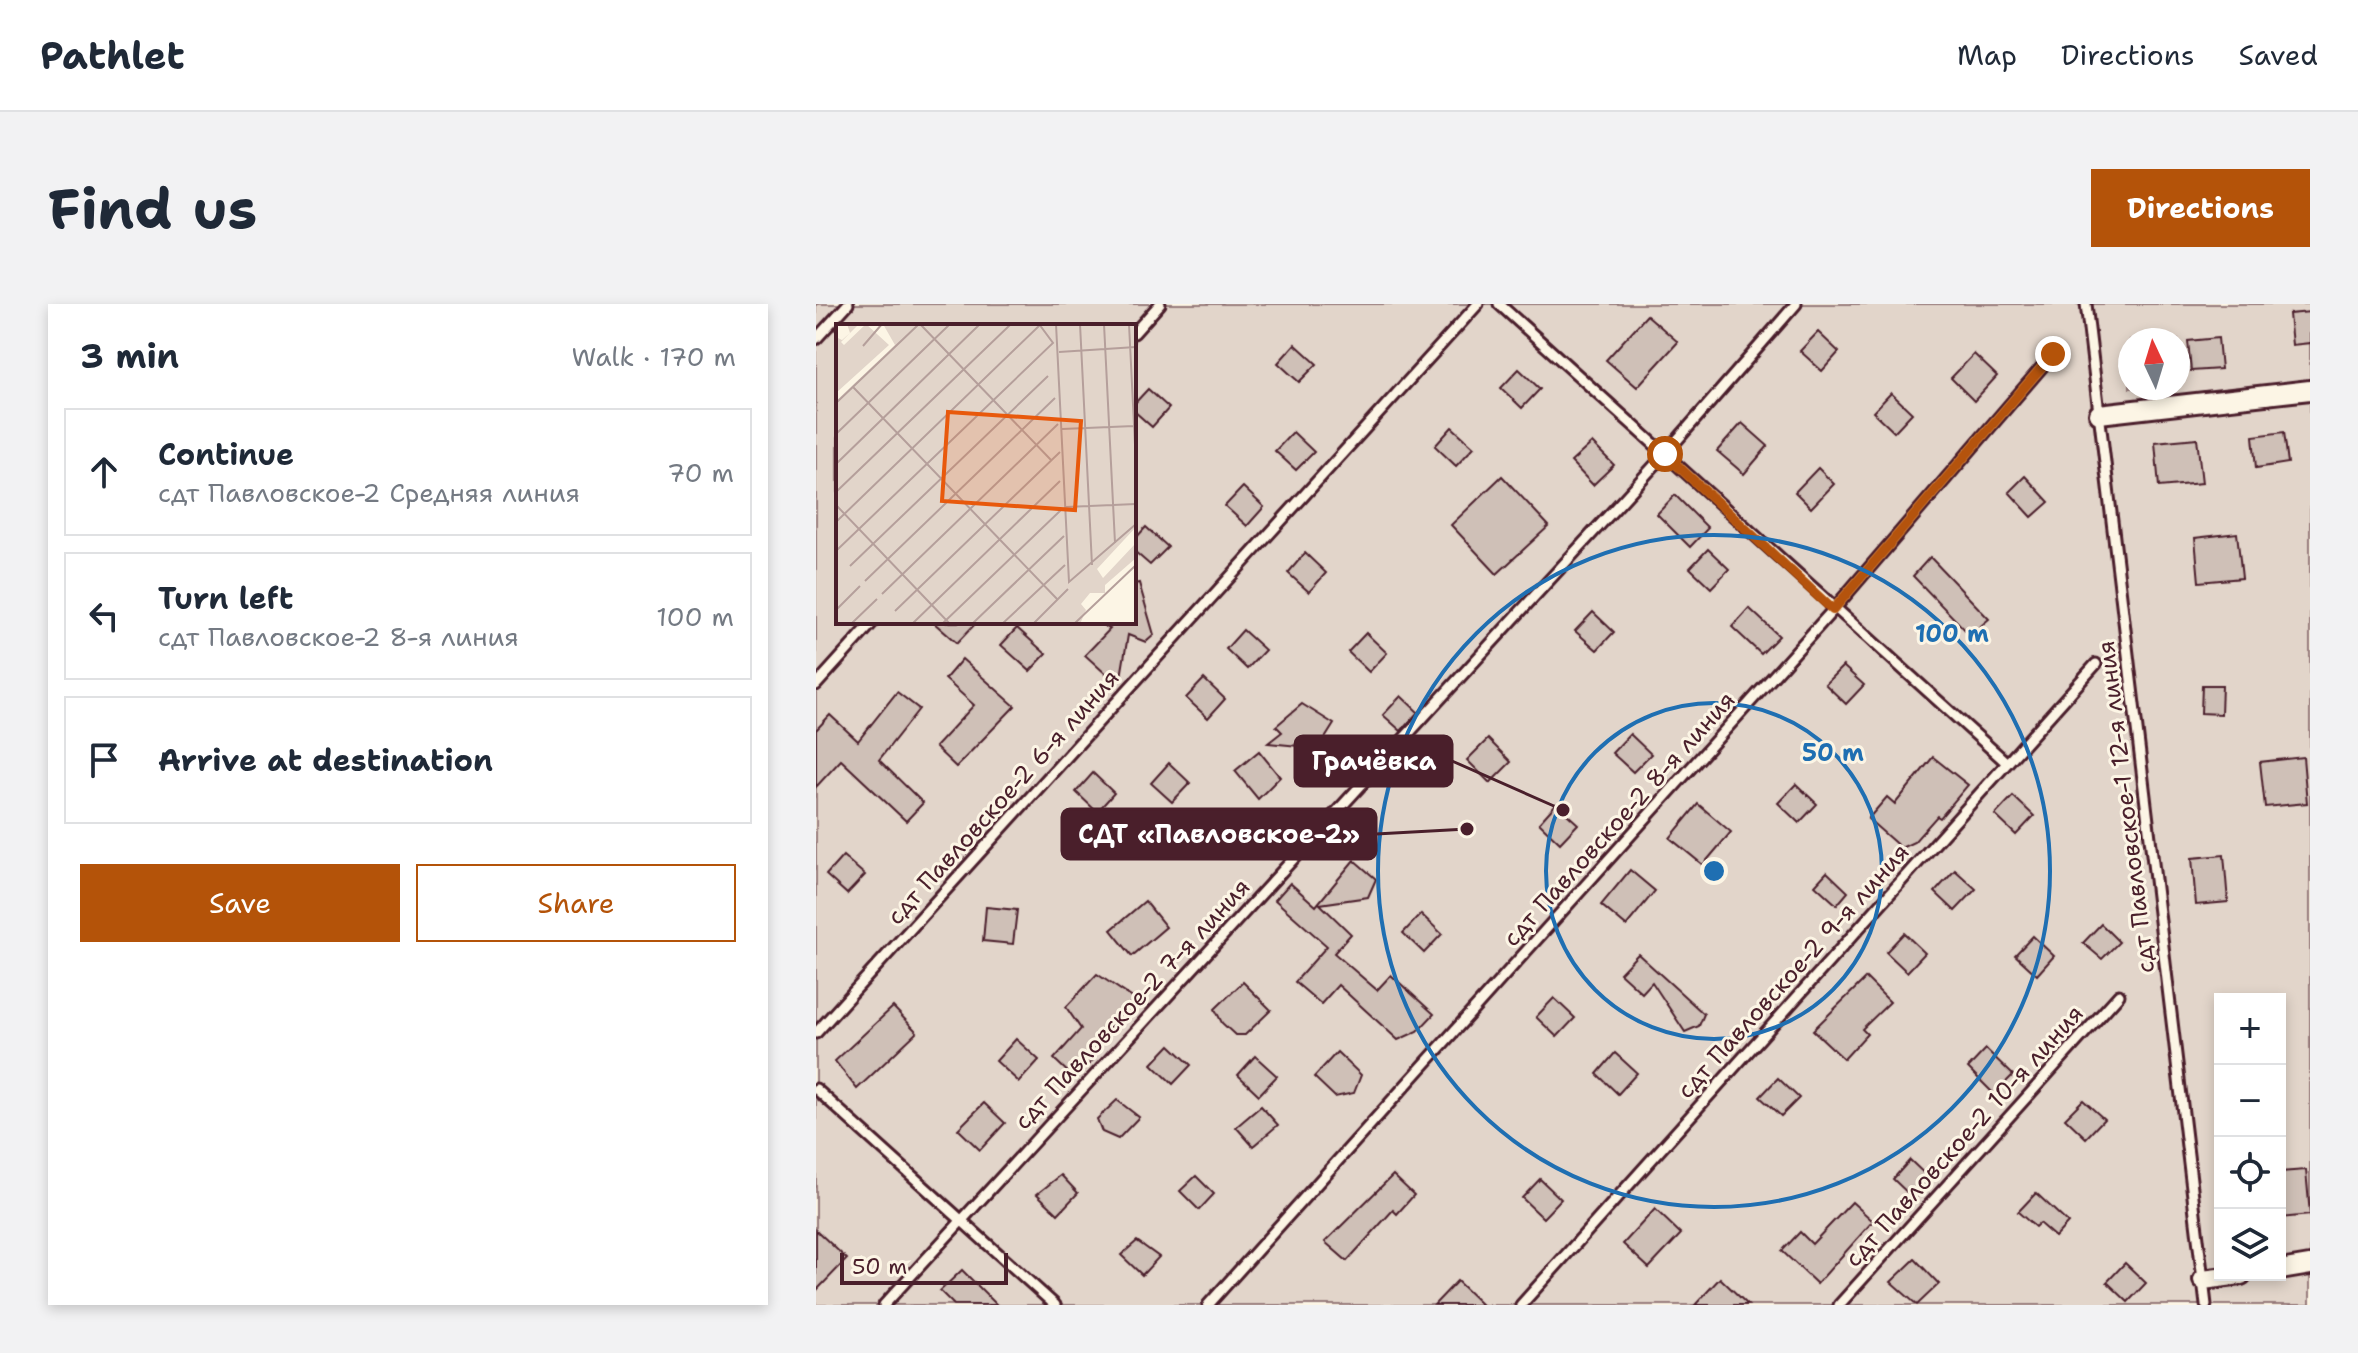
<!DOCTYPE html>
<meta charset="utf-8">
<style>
body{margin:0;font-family:"Shantell Sans",sans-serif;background:#f2f2f3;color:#1f2937}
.controls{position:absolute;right:24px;bottom:24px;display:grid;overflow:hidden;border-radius:0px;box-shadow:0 4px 12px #0003}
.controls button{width:72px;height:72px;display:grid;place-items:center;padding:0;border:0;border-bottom:2px solid #e0e1e3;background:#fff;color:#1f2937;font:40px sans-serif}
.compass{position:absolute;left:1302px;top:24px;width:72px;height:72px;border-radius:50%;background:#fff;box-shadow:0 4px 12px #0003;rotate:356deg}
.scale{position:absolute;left:24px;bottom:20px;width:168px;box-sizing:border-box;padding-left:8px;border:4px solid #4a1f2b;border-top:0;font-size:22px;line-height:28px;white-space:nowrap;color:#4a1f2b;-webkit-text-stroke:6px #fcf5e5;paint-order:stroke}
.stop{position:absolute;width:24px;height:24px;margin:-18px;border:6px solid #b45309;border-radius:50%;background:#fff}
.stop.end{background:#b45309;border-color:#fff;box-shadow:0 2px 8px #0008}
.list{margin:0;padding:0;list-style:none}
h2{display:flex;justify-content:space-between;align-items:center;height:104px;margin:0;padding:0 32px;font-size:34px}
h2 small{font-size:26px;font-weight:400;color:#747a83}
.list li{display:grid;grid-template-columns:52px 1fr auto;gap:24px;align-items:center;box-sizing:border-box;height:128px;margin:0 16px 16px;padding:0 16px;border:2px solid #e0e1e3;border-radius:0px}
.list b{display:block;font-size:30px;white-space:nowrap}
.list p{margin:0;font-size:26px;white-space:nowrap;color:#747a83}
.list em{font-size:26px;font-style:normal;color:#747a83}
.actions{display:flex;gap:16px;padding:24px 32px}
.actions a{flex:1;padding:18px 0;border:2px solid #b45309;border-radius:0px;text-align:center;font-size:28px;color:#b45309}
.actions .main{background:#b45309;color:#fff}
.icon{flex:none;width:44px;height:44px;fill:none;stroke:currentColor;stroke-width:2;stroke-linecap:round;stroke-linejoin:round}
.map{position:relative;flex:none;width:1494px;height:1001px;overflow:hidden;border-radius:0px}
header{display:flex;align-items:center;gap:48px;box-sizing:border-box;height:112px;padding:0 40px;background:#fff;border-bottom:2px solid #e0e1e3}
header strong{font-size:38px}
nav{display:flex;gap:44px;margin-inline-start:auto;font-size:28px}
.intro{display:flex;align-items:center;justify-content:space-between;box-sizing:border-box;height:192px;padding:0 48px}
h1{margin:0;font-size:56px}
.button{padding:20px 36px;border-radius:0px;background:#b45309;color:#fff;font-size:28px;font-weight:700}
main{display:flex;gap:48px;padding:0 48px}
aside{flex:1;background:#fff;border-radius:0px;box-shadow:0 4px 12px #0003}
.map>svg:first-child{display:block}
</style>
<header>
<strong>Pathlet</strong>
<nav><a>Map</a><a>Directions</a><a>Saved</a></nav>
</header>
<div class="intro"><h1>Find us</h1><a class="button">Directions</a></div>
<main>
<aside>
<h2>3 min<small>Walk · 170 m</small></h2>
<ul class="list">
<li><svg class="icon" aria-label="ahead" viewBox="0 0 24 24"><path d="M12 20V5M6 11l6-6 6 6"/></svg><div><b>Continue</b><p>сдт Павловское-2 Средняя линия</p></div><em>70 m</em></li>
<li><svg class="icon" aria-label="left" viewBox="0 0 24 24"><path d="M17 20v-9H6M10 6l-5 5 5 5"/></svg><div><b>Turn left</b><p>сдт Павловское-2 8-я линия</p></div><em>100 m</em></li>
<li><svg class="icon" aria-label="arrive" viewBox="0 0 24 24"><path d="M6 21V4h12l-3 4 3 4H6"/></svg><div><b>Arrive at destination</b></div></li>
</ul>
<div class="actions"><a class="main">Save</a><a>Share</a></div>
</aside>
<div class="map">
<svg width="1494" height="1001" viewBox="0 0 1494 1001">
<rect width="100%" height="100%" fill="#fcf5e5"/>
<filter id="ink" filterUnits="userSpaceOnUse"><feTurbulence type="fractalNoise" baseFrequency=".0125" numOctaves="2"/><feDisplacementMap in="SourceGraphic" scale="16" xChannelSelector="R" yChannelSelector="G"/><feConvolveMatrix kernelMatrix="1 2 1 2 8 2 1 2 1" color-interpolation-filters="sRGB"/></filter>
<g filter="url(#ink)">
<path fill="#e2d5ca" stroke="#967a7a" stroke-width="2" fill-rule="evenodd" d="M0,0H1494V1001H0ZM22,22H318V318H22ZM1314,36H1362V84H1314ZM1404,695H1464V971H1404Z"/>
<g fill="#cfc0b7" stroke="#4a1f2b" stroke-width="2">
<polygon points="1494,8 1494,39 1476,41 1473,10"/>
<polygon points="831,11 862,38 821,83 790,56"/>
<polygon points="1002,28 1023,48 1006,67 984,47"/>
<polygon points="1402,34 1405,65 1375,67 1372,37"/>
<polygon points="479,40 501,60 483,78 462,59"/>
<polygon points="1158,50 1181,72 1158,97 1135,74"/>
<polygon points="703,65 724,85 706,104 685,84"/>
<polygon points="332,85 353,104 336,123 318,107 318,100"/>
<polygon points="1075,89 1096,109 1078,128 1057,108"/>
<polygon points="926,119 952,142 928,170 901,147"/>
<polygon points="636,123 658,143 640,162 619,142"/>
<polygon points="477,128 498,148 480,166 459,147"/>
<polygon points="1468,128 1472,159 1440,164 1437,132"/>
<polygon points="1381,134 1386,179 1343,183 1339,138"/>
<polygon points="776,139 798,161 777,181 755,158"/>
<polygon points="1002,164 1018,180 995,204 979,188"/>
<polygon points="686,172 733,222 681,270 635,221"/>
<polygon points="1209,172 1233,198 1216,213 1193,188"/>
<polygon points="427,183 448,203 431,222 409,202"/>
<polygon points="859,191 892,224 874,243 841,210"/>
<polygon points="330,223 352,243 334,261 318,247 318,236"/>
<polygon points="1421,229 1426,274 1383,278 1379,234"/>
<polygon points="892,245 913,265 895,284 874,264"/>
<polygon points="489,249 510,269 493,288 472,269"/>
<polygon points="1114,253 1173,315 1154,331 1097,272"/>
<polygon points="323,279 338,331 330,338 312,331 305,373 291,371 269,351 294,325 281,318 318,318 318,280"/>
<polygon points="933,304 963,332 945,350 916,323"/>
<polygon points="777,308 798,328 781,346 759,327"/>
<polygon points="117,318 161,318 141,339"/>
<polygon points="201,324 230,350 214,367 185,341"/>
<polygon points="427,326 449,346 431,365 410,345"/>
<polygon points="550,329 571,349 553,368 532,348"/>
<polygon points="146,355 199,402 140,463 119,443 158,401 129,375"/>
<polygon points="1027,362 1048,381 1030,400 1009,380"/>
<polygon points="388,375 409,395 392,414 370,394"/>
<polygon points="1386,381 1406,381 1405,410 1385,409"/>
<polygon points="81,388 103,405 63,456 107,499 90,517 25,456 0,483 0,426 14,411 42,437"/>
<polygon points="585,392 602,408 585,427 567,411"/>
<polygon points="486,400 518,420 503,444 452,439 466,428 460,422"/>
<polygon points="814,430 835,450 817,468 796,449"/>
<polygon points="672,435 695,458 674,479 651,456"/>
<polygon points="443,447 464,473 442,495 419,467"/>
<polygon points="1117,453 1152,481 1124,514 1121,512 1098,538 1085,544 1052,515 1071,493 1079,500"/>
<polygon points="1487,453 1491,499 1449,503 1444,458"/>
<polygon points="353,459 374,479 356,498 335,479"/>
<polygon points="277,469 298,489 281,508 260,488"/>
<polygon points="980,480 1001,500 983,519 962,499"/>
<polygon points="1197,492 1218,512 1200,531 1179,511"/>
<polygon points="740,500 762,520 744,539 723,519"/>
<polygon points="882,500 915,528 887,561 854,534"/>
<polygon points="1408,551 1412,598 1380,601 1376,554"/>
<polygon points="27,552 49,571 31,590 10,571"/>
<polygon points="538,556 560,575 552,593 504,600 535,630 518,649 561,686 575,671 618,710 602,727 582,736 522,681 505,700 479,678 511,642 459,596 474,579 500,602"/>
<polygon points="814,566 839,587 810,622 785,601"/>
<polygon points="1139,566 1160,585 1139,607 1119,588"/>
<polygon points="1011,568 1032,588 1021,601 999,581"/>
<polygon points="329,597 350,623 316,652 295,626"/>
<polygon points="170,603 201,606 197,640 167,637"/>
<polygon points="605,610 626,630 608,649 587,629"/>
<polygon points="1285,620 1303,638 1286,655 1267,639"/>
<polygon points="1088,629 1109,649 1091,668 1070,648"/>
<polygon points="1217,632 1238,652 1221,671 1199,651"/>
<polygon points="822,650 888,710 883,722 869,728 836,678 826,689 804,669"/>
<polygon points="281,670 318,695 271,750 277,756 259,775 238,755 265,725 250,703"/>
<polygon points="1050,674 1074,698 1046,725 1051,730 1028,755 997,726"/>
<polygon points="427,678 455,706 429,731 419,731 406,719 399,705"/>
<polygon points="738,694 759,714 741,733 720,713"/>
<polygon points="77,703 101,728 41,785 19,757"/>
<polygon points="200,735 223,756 203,778 180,757"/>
<polygon points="354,741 375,761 357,780 336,760"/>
<polygon points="1170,745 1197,771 1178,790 1152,764"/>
<polygon points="521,748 545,771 538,789 519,793 498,773"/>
<polygon points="799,749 821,769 802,790 781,770"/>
<polygon points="439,752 461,772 443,791 422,771"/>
<polygon points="962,774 983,794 965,812 944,793"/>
<polygon points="301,796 323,813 302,835 286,828 281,815"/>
<polygon points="1267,796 1288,815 1270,834 1249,814"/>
<polygon points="168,799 189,819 164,846 142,825"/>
<polygon points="445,802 462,821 437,842 420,823"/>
<polygon points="1094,856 1115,876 1098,895 1077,875"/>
<polygon points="1490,866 1494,911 1464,914 1464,868"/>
<polygon points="245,871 262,889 242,910 221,890"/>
<polygon points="577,871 598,891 581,910 577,906 531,957 509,938"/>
<polygon points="380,872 398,890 383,906 364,887"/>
<polygon points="724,875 745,895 727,914 706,894"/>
<polygon points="1220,889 1252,919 1239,933 1223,919 1219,923 1202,908"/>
<polygon points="1036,898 1057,917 1001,980 966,947 984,928 996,940"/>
<polygon points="839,905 865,930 833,964 807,940"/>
<polygon points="0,926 31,955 0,987"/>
<polygon points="321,937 343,953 326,971 305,951"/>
<polygon points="1099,955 1123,980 1101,1001 1075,978"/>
<polygon points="1309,959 1330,979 1312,998 1291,978"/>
<polygon points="146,966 181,1001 138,1001 124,987"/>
<polygon points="904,974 932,1001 879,1001"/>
<polygon points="641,977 666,1001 618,1001"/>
</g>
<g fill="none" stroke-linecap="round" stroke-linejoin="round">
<defs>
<g id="lane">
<polyline points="683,0 1191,459"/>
<polyline points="1270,0 1390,1001"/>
<polyline points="318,29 344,0"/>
<polyline points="0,35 32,0"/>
<polyline points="0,381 57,318"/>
<polyline points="0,729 662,0"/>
<polyline points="0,785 239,1001"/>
<polyline points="68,1001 849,150 980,0"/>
<polyline points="392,1001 1017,306 1237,50"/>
<polyline points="705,1001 1280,360"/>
<polyline points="1023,1001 1303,691"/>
</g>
<g id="street">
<polyline points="1283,110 1494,86"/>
<polyline points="1464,966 1494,961"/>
<polyline points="1387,976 1425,971"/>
</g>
</defs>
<use href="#lane" stroke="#4a1f2b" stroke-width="15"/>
<use href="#street" stroke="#4a1f2b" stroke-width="24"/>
<use href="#lane" stroke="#fcf5e5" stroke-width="9"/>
<use href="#street" stroke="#fcf5e5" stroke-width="18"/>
</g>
</g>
<g fill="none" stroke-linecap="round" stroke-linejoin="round" filter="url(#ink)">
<polyline stroke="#b45309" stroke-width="10" points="849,150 1017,306 1237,50"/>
</g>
<g fill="none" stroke="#1f6fb2" stroke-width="4">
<circle cx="898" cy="567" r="168"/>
<circle cx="898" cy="567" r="336"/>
</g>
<g text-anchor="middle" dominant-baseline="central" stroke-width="6" stroke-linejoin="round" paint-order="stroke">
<g font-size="24" fill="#4a1f2b" stroke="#fcf5e5">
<text transform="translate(187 493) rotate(-48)">сдт Павловское-2 6-я линия</text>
<text transform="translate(1310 503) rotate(-97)">сдт Павловское-1 12-я линия</text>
<text transform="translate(803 515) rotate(-48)">сдт Павловское-2 8-я линия</text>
<text transform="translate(977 667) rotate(-48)">сдт Павловское-2 9-я линия</text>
<text transform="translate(316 700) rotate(-47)">сдт Павловское-2 7-я линия</text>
<text transform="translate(1148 832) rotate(-48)">сдт Павловское-2 10-я линия</text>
</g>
</g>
<g transform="translate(20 20)">
<rect width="300" height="300" fill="#fcf5e5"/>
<path d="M11,0H23L5,18L8,21L30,0L53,21L0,69V13L6,16L14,9ZM47,0H300V203L261,245L267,254L299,220L300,234L269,261V269H254L245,280L250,286L244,300H0V77L59,21Z" fill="#e2d5ca"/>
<path fill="none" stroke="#b59f9b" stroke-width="2" d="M84,0L215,136M220,0L233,258L300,200M244,0L256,241M268,0L279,219M293,0L300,141M27,22L46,0M223,28L300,23M17,63L222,276M0,79L83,0M226,105L298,102M0,110L114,0M0,140L144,0M0,168L175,0M0,181L114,300M230,183L300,180M0,198L205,0M1,226L217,19L203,0M14,242L212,52M29,257L219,74M46,270L222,100M0,286L24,262M59,287L224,128M15,300L41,275M76,300L224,157M106,300L225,186M136,300L228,212M166,300L229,241M197,300L232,265M238,300L300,241"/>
<path fill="#e8590c" fill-opacity="0.15" stroke="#e8590c" stroke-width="4" d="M112,88L245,97L239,186L106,177Z"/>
<rect width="300" height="300" fill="none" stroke="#4a1f2b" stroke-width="4"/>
</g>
<circle cx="898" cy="567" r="12" fill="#1f6fb2" stroke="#fcf5e5" stroke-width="4"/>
<g font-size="24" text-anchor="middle" font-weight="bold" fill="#1f6fb2" stroke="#fcf5e5" stroke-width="6" stroke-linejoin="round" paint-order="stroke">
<text x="1136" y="338">100 m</text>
<text x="1017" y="457">50 m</text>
</g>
<path fill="none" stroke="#4a1f2b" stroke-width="3" d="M747 506L636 457M651 525L560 530"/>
<g fill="#4a1f2b" stroke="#fcf5e5" stroke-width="3">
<circle cx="747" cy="506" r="8"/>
<circle cx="651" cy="525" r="8"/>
</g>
<g fill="#4a1f2b" stroke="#4a1f2b" stroke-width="3">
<rect x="479" y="432" width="157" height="50" rx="8"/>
<rect x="246" y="505" width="314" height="50" rx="8"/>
</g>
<g font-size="26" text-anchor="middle" font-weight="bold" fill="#fff">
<text x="558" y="466">Грачёвка</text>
<text x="403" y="539">СДТ «Павловское-2»</text>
</g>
</svg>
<div class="controls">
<button>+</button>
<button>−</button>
<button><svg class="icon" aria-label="locate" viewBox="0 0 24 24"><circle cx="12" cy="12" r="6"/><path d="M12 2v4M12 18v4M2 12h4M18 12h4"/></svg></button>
<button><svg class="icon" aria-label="layers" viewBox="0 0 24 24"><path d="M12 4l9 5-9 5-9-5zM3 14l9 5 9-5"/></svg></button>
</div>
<svg class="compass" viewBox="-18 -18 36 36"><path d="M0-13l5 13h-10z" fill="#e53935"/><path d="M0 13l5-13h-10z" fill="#747a83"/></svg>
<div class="scale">50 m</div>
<div class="stop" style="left:849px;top:150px"></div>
<div class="stop end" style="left:1237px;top:50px"></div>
</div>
</main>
